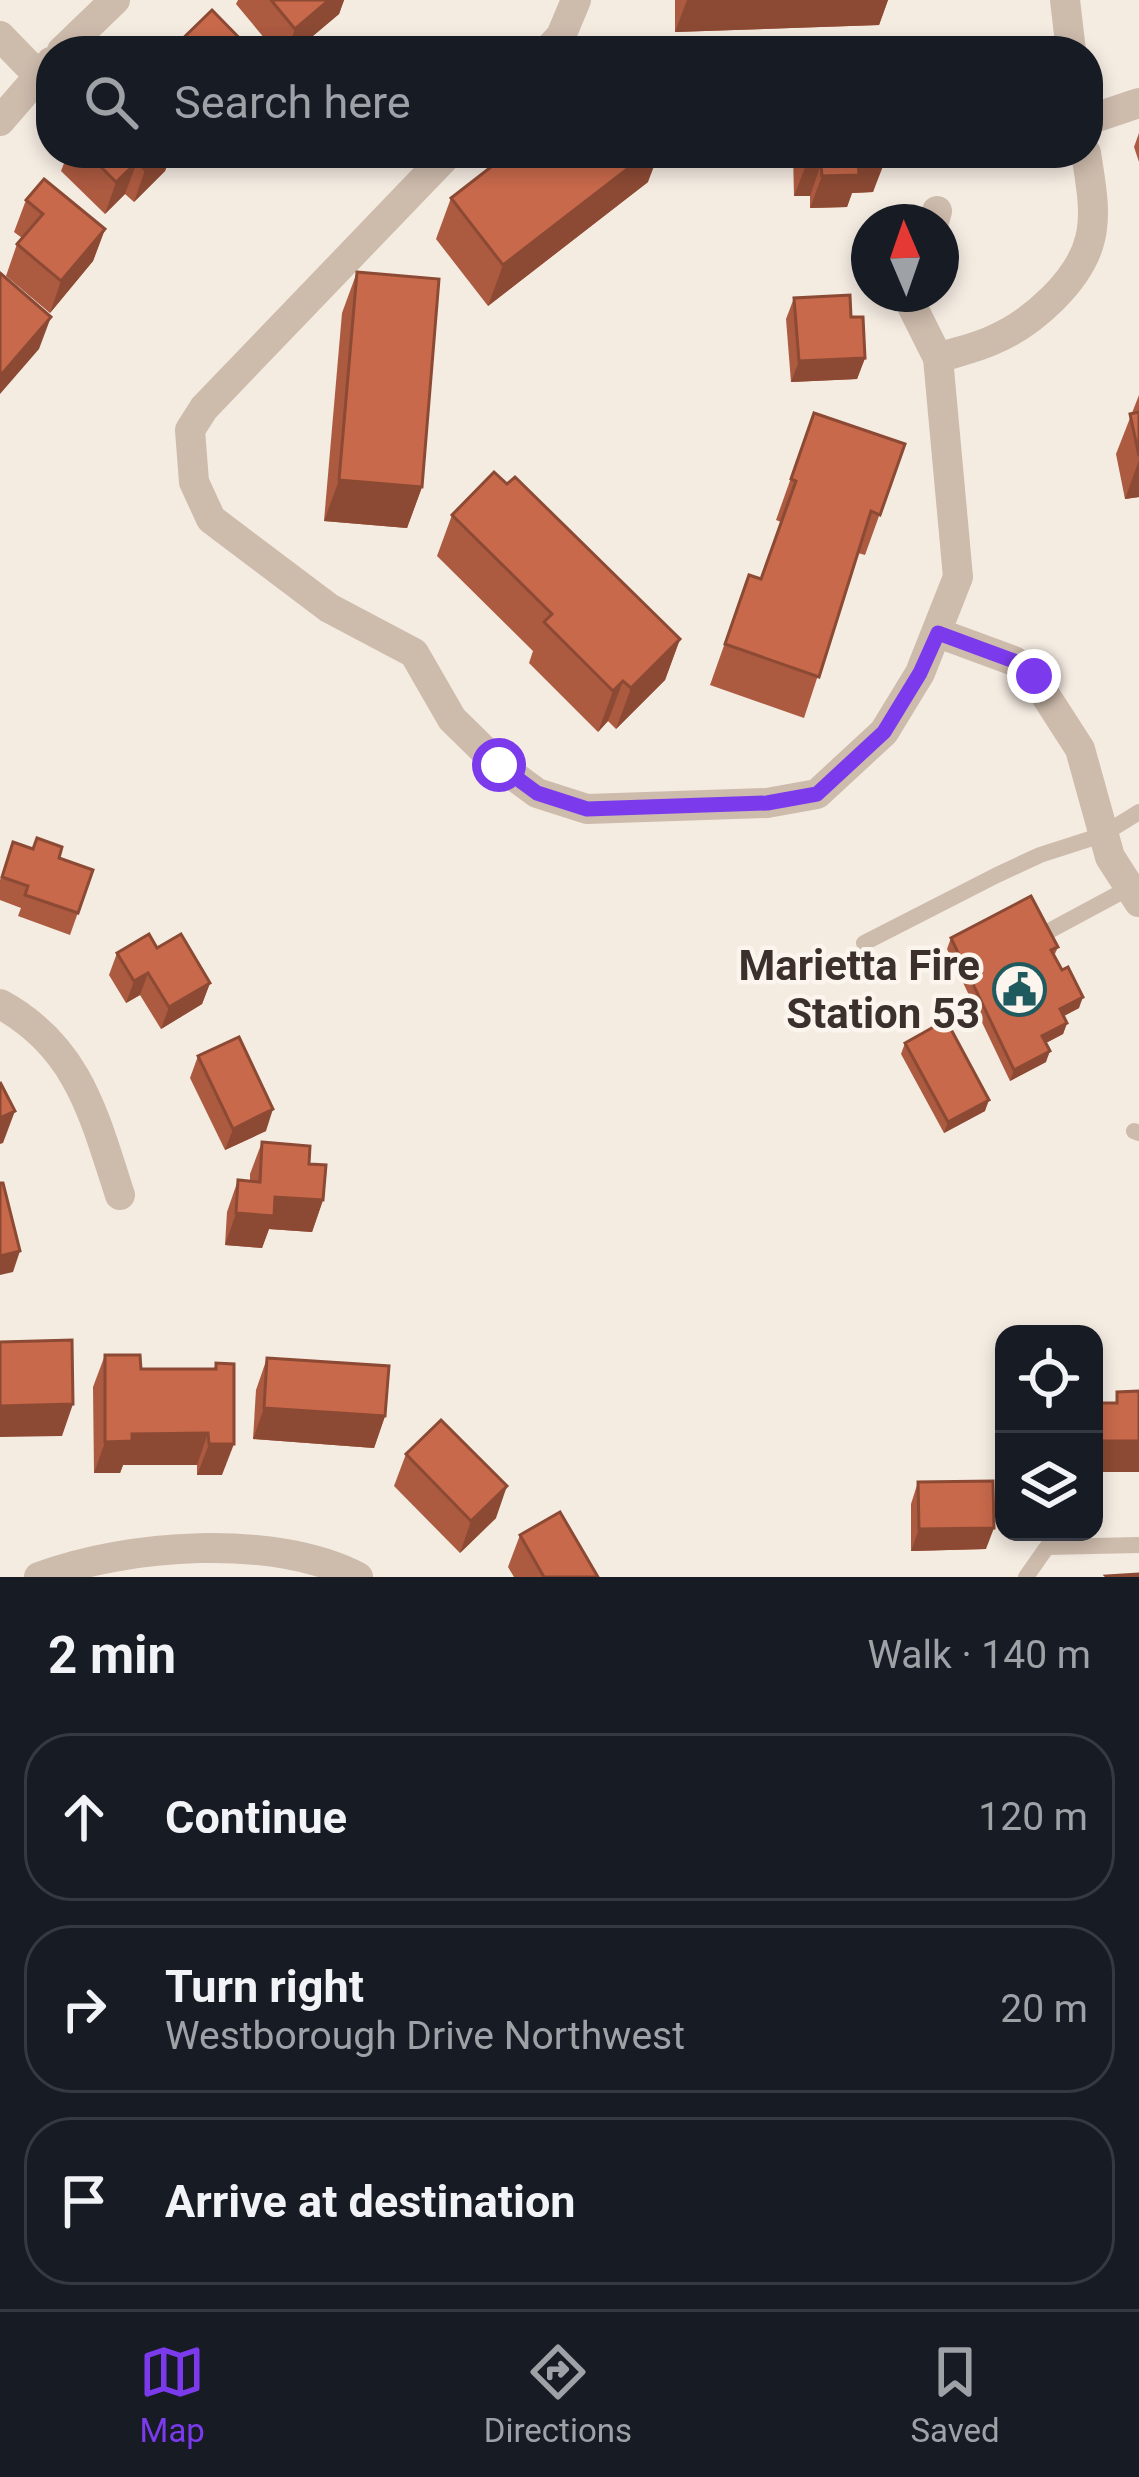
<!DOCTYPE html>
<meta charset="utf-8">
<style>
body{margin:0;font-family:Roboto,sans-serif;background:#242831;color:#f1f3f6}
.controls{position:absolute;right:36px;bottom:36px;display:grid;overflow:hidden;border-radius:24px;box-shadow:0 6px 18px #0003}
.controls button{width:108px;height:108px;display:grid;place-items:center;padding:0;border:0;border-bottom:3px solid #363941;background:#171b24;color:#f1f3f6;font:60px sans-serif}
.compass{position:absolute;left:851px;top:204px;width:108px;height:108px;border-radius:50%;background:#171b24;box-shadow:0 6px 18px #0003;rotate:358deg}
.stop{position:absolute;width:36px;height:36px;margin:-27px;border:9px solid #7c3aed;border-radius:50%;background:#fff}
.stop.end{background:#7c3aed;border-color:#fff;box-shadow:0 3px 12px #0008}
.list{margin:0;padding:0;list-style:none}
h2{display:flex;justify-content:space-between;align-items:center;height:156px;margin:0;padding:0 48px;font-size:51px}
h2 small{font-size:39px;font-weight:400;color:#9ea1a6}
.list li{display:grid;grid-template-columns:78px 1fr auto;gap:36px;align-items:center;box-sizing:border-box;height:168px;margin:0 24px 24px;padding:0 24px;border:3px solid #363941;border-radius:48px}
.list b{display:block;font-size:45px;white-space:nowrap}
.list p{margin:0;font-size:39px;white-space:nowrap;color:#9ea1a6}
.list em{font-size:39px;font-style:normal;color:#9ea1a6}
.icon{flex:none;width:66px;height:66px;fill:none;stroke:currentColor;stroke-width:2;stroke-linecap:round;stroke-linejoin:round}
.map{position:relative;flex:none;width:1139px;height:1577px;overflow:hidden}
.search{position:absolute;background:#171b24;box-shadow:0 6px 18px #0003;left:36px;right:36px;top:36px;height:132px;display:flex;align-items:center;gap:30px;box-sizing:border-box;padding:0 42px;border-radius:48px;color:#9ea1a6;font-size:45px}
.sheet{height:732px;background:#171b24}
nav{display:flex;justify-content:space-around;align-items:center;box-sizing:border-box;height:168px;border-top:3px solid #363941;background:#171b24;font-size:33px;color:#9ea1a6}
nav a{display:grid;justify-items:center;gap:6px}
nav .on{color:#7c3aed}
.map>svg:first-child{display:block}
</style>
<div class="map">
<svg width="1139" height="1577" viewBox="0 0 1139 1577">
<rect width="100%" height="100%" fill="#f4ebe1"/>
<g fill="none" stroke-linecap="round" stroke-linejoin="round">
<g stroke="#cdbbac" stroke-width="16">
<polyline points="1049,931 1129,888"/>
<polyline points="864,943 997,875 1040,855 1102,835 1139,812"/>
<polyline points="1134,1131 1139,1133"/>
<polyline points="1026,1577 1047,1547 1139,1545"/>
</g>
<g stroke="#cdbbac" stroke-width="30">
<polyline points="1065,0 1071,51"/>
<polyline points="0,36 38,75"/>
<polyline points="62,51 115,0"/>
<polyline points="547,51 561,36 576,0"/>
<polyline points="1088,120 1139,103"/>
<polyline points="0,121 51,62"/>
<polyline points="449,153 204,408 190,430 194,482 211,519 329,608 414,653 452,719 499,765 537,793 587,809 767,803 817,794 884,732 920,673 958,577 938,358 911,304 914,294"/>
<polyline points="934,222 937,211"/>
<path d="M938,358C956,352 976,348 993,340C1031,324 1080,281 1090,239C1097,212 1090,180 1086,153"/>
<polyline points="938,633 1014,661 1033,676 1080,749 1110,857 1139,902"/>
<path d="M0,1004C79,1047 94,1116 120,1195"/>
<path d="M39,1577C126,1544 274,1533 358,1577"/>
</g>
</g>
<g fill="#ac5a40">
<polygon points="238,0 344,0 339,14 295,51 275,51 236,4"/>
<polygon points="675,0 888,0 879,25 675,32"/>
<polygon points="1139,133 1139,162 1134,147"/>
<polygon points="68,153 172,153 165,171 134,202 125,194 105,214 61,171"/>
<polygon points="793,153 884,153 873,192 852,193 847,207 810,208 810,196 794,196"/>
<polygon points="648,182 488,306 436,239 451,198"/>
<polygon points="26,200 105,229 93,261 50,313 6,276 17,244 22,238 14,232"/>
<polygon points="357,272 422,487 407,528 324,521 342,313"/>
<polygon points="794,298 851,317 865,358 857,379 791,382 786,319"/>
<polygon points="1139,395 1139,497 1125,499 1116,454"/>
<polygon points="814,413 905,444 865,555 858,553 804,718 710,685 749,575 761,579 781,522 776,520"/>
<polygon points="452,515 680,639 665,680 616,729 608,721 598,732 529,663 533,651 437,556"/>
<polygon points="13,842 93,870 70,935 18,916 21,908 0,900 0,880"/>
<polygon points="951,938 1058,947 1054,956 1079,1008 1064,1016 1067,1023 1063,1034 1046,1043 1046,1062 1010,1081 947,949"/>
<polygon points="157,948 210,983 202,1004 161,1029 140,995 126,1003 109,975 117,953"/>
<polygon points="905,1043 985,1111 944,1133 901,1054"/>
<polygon points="198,1056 266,1131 225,1150 190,1078"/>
<polygon points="262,1142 309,1164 323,1200 312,1232 269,1229 262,1248 225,1245 227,1212 238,1180 250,1181 250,1174"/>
<polygon points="105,1355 141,1369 214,1369 216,1363 222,1475 197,1475 197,1465 123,1465 120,1473 94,1473 93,1387"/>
<polygon points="267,1358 385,1416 374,1448 253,1439 256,1390"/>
<polygon points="406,1454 496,1518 460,1553 394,1486"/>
<polygon points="918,1482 986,1549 911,1551 911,1504"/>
<polygon points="520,1535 598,1577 514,1577 508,1567"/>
</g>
<g fill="#8c4a34">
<polygon points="329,0 344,0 339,14 295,51 287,51 295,29"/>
<polygon points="687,0 888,0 879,25 675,32"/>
<polygon points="163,153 172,153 165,171 134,202 145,170"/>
<polygon points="648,153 659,153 648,182 488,306 503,265"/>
<polygon points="885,161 873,192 852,193 847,207 810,208 822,176 858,162"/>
<polygon points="137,162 125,194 105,214 116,182"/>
<polygon points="821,164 810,196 794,196 806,165"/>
<polygon points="105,229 93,261 50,313 61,281"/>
<polygon points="51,317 39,349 0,394 0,376"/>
<polygon points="865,358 857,379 791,382 799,361"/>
<polygon points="1139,460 1139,497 1125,499"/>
<polygon points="339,480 422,487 407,528 324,521"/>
<polygon points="680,639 665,680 616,729 631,688"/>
<polygon points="623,681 608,721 598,732 613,691"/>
<polygon points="148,973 140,995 126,1003 134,981"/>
<polygon points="210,983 202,1004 161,1029 169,1007"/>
<polygon points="1083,997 1079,1008 1056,1020 1060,1009"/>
<polygon points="1067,1023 1063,1034 1038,1047 1042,1036"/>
<polygon points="1050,1051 1046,1062 1010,1081 1014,1070"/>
<polygon points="989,1100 985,1111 944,1133 948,1122"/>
<polygon points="273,1109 266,1131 225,1150 233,1129"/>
<polygon points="15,1111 3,1143 0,1144 0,1118"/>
<polygon points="275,1197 323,1200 312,1232 269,1229 262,1248 225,1245 236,1213"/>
<polygon points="20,1251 13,1272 0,1275 0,1256"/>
<polygon points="73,1404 62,1436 0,1437 0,1406"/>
<polygon points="264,1408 385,1416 374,1448 253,1439"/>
<polygon points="208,1433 197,1465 123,1465 120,1473 94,1473 105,1442 132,1434"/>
<rect x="1094" y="1441" width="45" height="31"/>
<polygon points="209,1444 234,1444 222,1475 197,1475"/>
<polygon points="507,1486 496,1518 460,1553 471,1521"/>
<polygon points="994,1528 986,1549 911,1551 919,1529"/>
</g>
<g fill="#c8694b" stroke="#8c4a34" stroke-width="3">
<polygon points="271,0 329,0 295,29"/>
<polygon points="212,10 252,51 170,51"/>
<polygon points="866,39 867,51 816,51 816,41"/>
<polygon points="87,153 163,153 145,170 137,162 116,182"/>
<polygon points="509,153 648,153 503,265 451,198"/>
<polygon points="805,153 884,153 885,161 858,162 859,175 822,176 821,164 806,165"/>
<polygon points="44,179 105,229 61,281 17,244 43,214 26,200"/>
<polygon points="357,272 439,279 422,487 339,480"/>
<polygon points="0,273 51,317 0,376"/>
<polygon points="850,295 851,317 863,317 865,358 799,361 794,298"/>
<polygon points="1139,412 1139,456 1130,414"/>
<polygon points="814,413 905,444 880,515 871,511 819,677 725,644 749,575 761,579 796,481 791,479"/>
<polygon points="494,472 507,484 515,477 680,639 631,688 623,681 613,691 544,622 552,614 452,515"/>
<polygon points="37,838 62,847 59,858 93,870 78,913 25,895 28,886 2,877 13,842 33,849"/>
<polygon points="1031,896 1058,947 1051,950 1062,970 1068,967 1083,997 1060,1009 1067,1023 1042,1036 1050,1051 1014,1070 951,938"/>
<polygon points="149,934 157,948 181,934 210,983 169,1007 148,973 134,981 117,953"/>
<polygon points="946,1020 989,1100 948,1122 905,1043"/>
<polygon points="239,1037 273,1109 233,1129 198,1056"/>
<polygon points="0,1082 15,1111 0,1118"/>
<polygon points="262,1142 310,1146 309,1164 326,1165 323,1200 275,1197 274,1216 236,1213 238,1180 260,1182"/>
<polygon points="0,1183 3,1183 20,1251 0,1256"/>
<polygon points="72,1340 73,1404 0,1406 0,1342"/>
<polygon points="105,1355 140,1355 141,1369 216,1369 216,1363 234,1364 234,1444 209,1444 208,1433 132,1434 132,1441 105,1442"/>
<polygon points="267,1358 389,1366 385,1416 264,1408"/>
<polygon points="1139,1391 1139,1441 1094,1441 1094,1403 1117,1403 1117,1392"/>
<polygon points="441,1420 507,1486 471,1521 406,1454"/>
<polygon points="993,1481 994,1528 919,1529 918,1482"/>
<polygon points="560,1512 598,1577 544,1577 520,1535"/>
<polygon points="1139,1574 1139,1577 1107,1577 1106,1576"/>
</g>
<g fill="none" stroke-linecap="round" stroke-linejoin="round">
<polyline stroke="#7c3aed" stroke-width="15" points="499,765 537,793 587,809 767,803 817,794 884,732 920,673 938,633 1014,661 1034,676"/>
</g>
<defs>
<symbol id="civic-ring" viewBox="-11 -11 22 22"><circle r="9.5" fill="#fbf5ee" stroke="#1f5a5e" stroke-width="1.5"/><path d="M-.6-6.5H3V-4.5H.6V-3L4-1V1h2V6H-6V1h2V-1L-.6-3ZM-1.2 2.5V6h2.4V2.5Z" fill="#1f5a5e"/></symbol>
</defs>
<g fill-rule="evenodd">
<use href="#civic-ring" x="990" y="960" width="59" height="59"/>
</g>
<g text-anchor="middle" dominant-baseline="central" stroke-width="9" stroke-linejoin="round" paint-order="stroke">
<g font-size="42" font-weight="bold" fill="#3b302b" stroke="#fbf5ee" text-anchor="end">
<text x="980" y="965">Marietta Fire<tspan x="980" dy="48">Station 53</tspan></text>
</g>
</g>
</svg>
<div class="controls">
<button><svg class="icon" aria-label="locate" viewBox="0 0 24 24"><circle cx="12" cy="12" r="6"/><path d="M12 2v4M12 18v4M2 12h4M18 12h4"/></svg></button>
<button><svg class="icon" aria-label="layers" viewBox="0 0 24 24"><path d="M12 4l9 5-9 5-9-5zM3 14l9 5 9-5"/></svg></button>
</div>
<svg class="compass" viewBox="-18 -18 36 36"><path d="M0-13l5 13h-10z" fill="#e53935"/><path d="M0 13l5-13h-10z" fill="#9ea1a6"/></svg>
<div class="stop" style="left:499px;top:765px"></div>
<div class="stop end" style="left:1034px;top:676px"></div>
<div class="search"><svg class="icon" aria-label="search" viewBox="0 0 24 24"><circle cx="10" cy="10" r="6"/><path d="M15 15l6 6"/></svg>Search here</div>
</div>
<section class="sheet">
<h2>2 min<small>Walk · 140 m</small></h2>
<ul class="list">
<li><svg class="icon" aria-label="ahead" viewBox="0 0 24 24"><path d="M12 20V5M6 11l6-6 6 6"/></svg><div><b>Continue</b></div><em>120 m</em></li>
<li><svg class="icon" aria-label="right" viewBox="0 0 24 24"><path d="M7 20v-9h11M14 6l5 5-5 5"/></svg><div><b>Turn right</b><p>Westborough Drive Northwest</p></div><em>20 m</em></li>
<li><svg class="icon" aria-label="arrive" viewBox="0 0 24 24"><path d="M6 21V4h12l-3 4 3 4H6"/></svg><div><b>Arrive at destination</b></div></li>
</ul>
</section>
<nav>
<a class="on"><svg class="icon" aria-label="map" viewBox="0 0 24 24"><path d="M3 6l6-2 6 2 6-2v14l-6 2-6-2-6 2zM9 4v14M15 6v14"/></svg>Map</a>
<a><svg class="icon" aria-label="directions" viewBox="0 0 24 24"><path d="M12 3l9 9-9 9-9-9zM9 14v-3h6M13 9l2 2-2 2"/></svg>Directions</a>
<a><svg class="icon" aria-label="saved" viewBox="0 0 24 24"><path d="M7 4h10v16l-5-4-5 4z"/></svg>Saved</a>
</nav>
